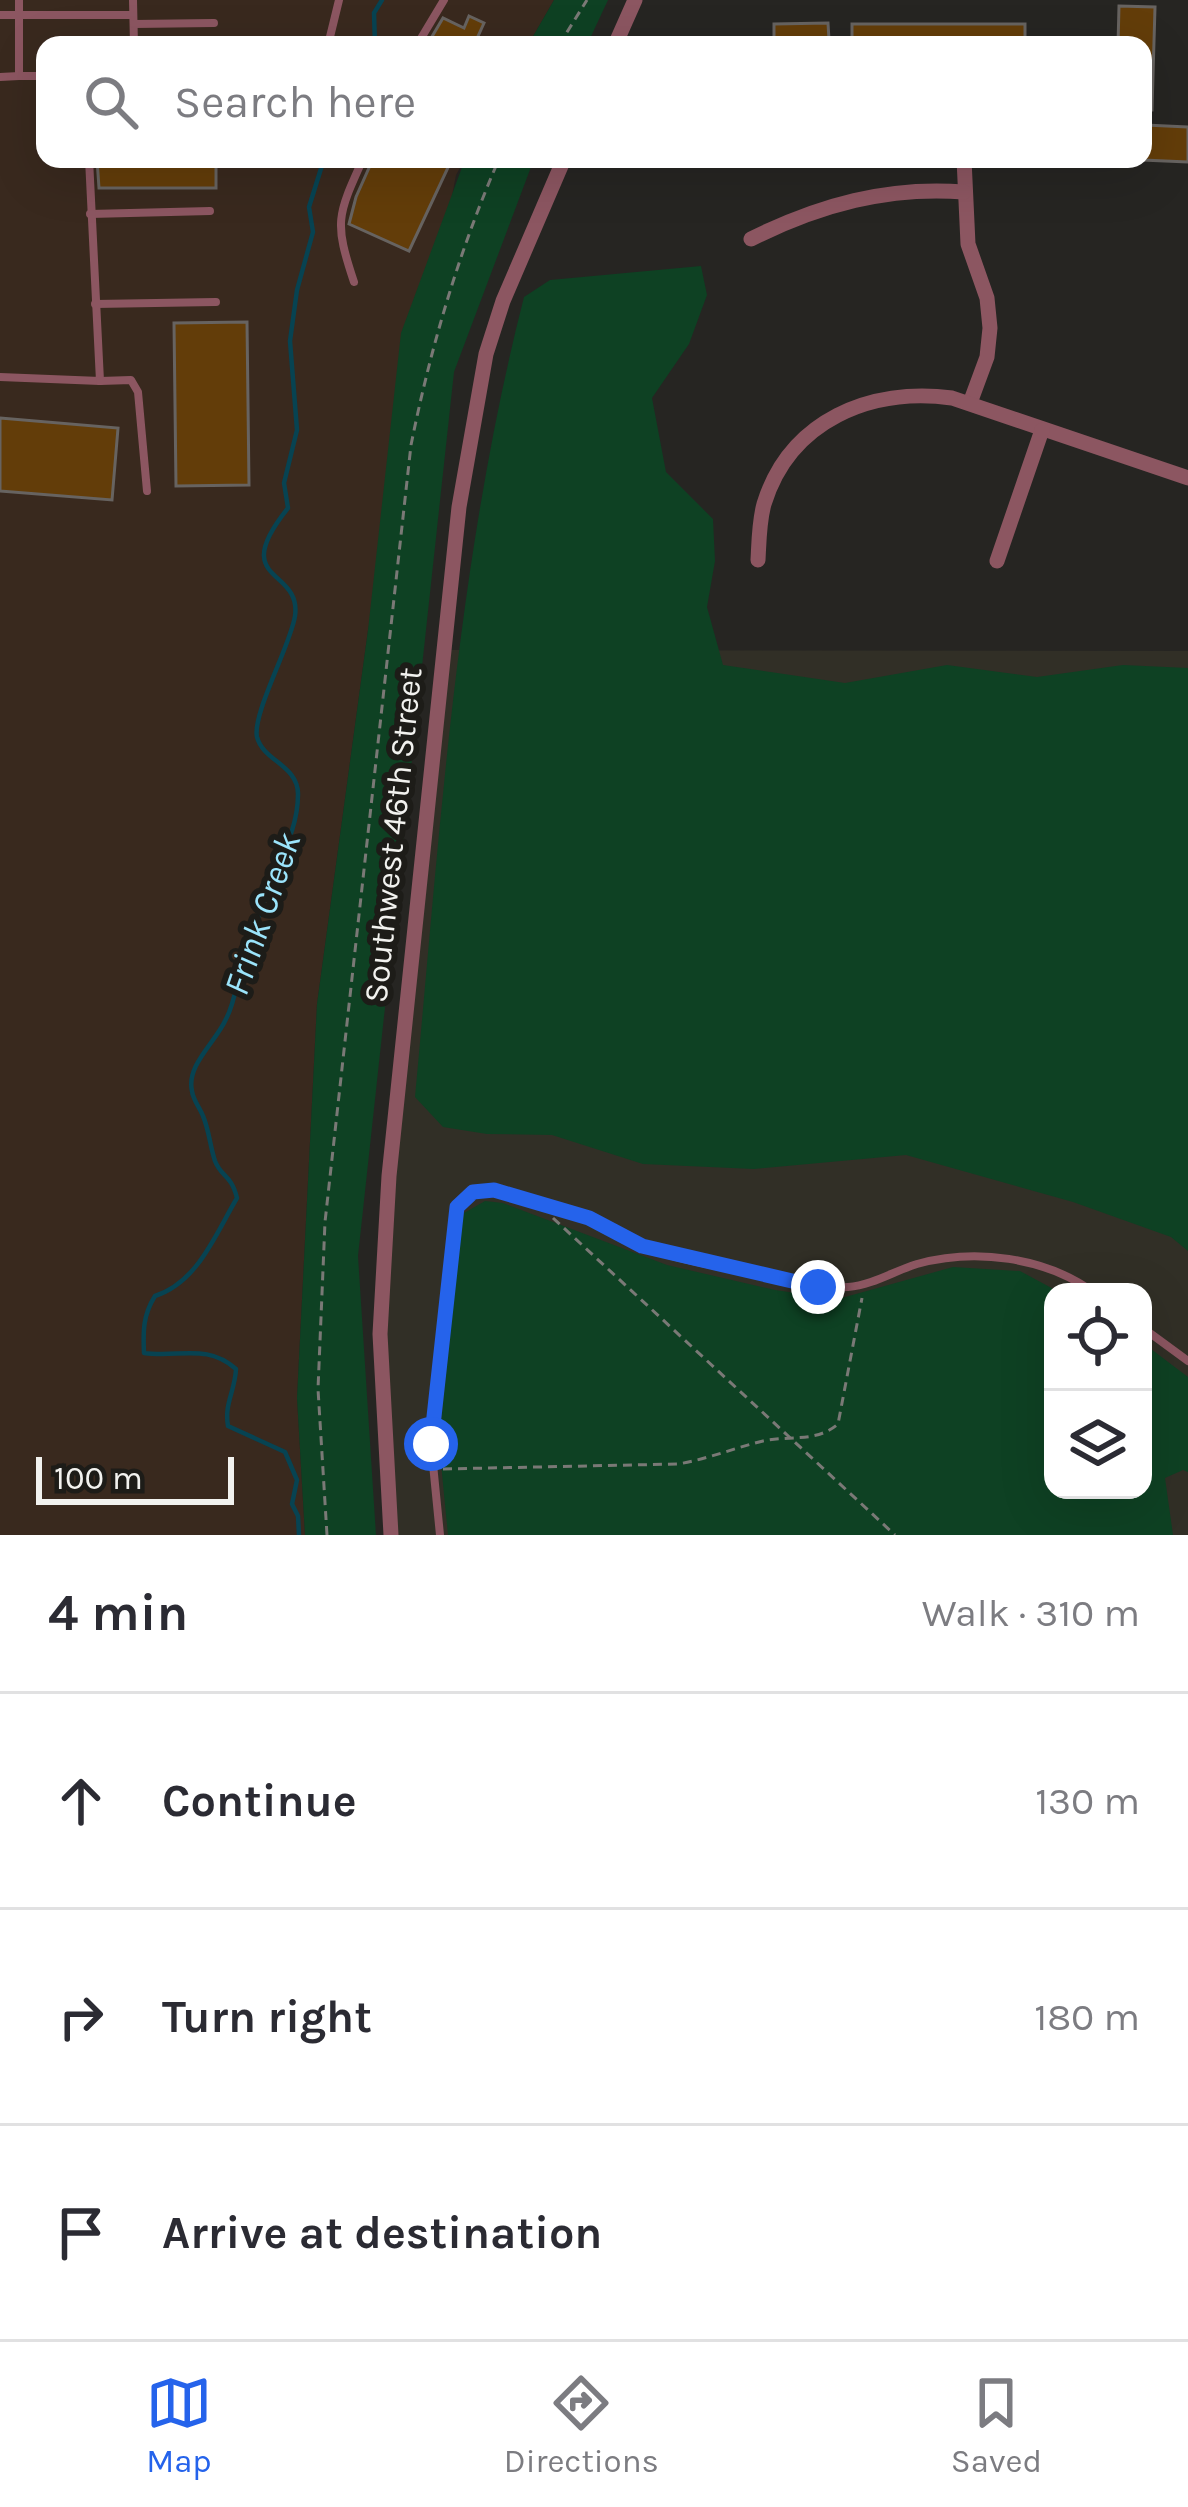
<!DOCTYPE html>
<meta charset="utf-8">
<style>
body{margin:0;font-family:Karla,sans-serif;background:#f2f2f3;color:#2b2b33}
.controls{position:absolute;right:36px;bottom:36px;display:grid;overflow:hidden;border-radius:24px;box-shadow:0 12px 48px #0002}
.controls button{width:108px;height:108px;display:grid;place-items:center;padding:0;border:0;border-bottom:3px solid #e1e1e2;background:#fff;color:#2b2b33;font:60px sans-serif}
.scale{position:absolute;left:36px;bottom:30px;width:198px;box-sizing:border-box;padding-left:12px;border:6px solid #f2f2ef;border-top:0;font-size:33px;line-height:42px;white-space:nowrap;color:#f2f2ef;-webkit-text-stroke:9px #1d1c18;paint-order:stroke}
.stop{position:absolute;width:36px;height:36px;margin:-27px;border:9px solid #2563eb;border-radius:50%;background:#fff}
.stop.end{background:#2563eb;border-color:#fff;box-shadow:0 3px 12px #0008}
.list{margin:0;padding:0;list-style:none}
h2{display:flex;justify-content:space-between;align-items:center;height:156px;margin:0;padding:0 48px;font-size:51px}
h2 small{font-size:39px;font-weight:400;color:#7c7c81}
.list li{display:grid;grid-template-columns:78px 1fr auto;gap:36px;align-items:center;box-sizing:border-box;height:216px;padding:0 48px;border-top:3px solid #e1e1e2}
.list b{display:block;font-size:45px;white-space:nowrap}
.list em{font-size:39px;font-style:normal;color:#7c7c81}
.icon{flex:none;width:66px;height:66px;fill:none;stroke:currentColor;stroke-width:2;stroke-linecap:round;stroke-linejoin:round}
.map{position:relative;flex:none;width:1188px;height:1535px;overflow:hidden}
.search{position:absolute;background:#fff;box-shadow:0 12px 48px #0002;left:36px;right:36px;top:36px;height:132px;display:flex;align-items:center;gap:30px;box-sizing:border-box;padding:0 42px;border-radius:24px;color:#7c7c81;font-size:45px}
.sheet{height:804px;background:#fff}
nav{display:flex;justify-content:space-around;align-items:center;box-sizing:border-box;height:168px;border-top:3px solid #e1e1e2;background:#fff;font-size:33px;color:#7c7c81}
nav a{display:grid;justify-items:center;gap:6px}
nav .on{color:#2563eb}
.map>svg:first-child{display:block}
</style>
<div class="map">
<svg width="1188" height="1535" viewBox="0 0 1188 1535">
<rect width="100%" height="100%" fill="#262522"/>
<path fill="#312f26" fill-rule="evenodd" d="M443,650L1188,651V1535H391L380,1334ZM1053,1292H1143V1490H1053Z"/>
<polygon fill="#39291e" points="0,0 554,0 528,45 45,45 45,159 465,159 456,175 368,630 317,1004 297,1398 305,1535 0,1535"/>
<g fill="#0e4123">
<polygon points="554,0 608,0 587,45 528,45"/>
<polygon points="465,159 534,159 454,372 358,1256 376,1535 305,1535 297,1398 317,1004 368,630 401,333"/>
<path d="M701,266L707,295L689,344L652,398L666,472L713,519L715,561L707,607L723,665L845,683L947,665L1037,677L1123,665L1188,668V1251L1171,1237L1073,1202L906,1155L754,1169L643,1164L552,1135L487,1134L443,1127L415,1097C440,829 457,559 524,297L550,280Z"/>
<polygon points="485,1201 503,1203 667,1265 775,1290 838,1299 953,1267 1020,1271 1059,1292 1053,1292 1053,1490 1143,1490 1143,1343 1188,1377 1188,1472 1183,1470 1165,1478 1173,1535 448,1535 439,1443 460,1238 464,1213"/>
</g>
<g fill="none" stroke-linecap="round" stroke-linejoin="round">
<g stroke="#074352" stroke-width="4.5">
<polyline points="375,45 374,13 382,0"/>
<path d="M299,1535L298,1516L292,1504L297,1480L285,1452L228,1426C224,1404 235,1391 236,1369C207,1343 179,1358 144,1353C143,1331 143,1315 155,1296C198,1282 215,1235 237,1198C231,1174 221,1177 215,1161C210,1146 209,1130 203,1116C200,1108 193,1100 192,1091C186,1065 216,1042 226,1019C236,1000 237,978 244,958C253,935 260,912 268,889C280,857 298,830 298,794C298,765 263,761 257,737C252,714 291,644 295,616C302,567 227,584 288,508L284,483L297,430L290,341L297,290L313,232L309,207L324,159"/>
</g>
</g>
<g fill="#633d09" stroke="#676360" stroke-width="3">
<polygon points="1119,6 1155,7 1152,110 1143,110 1143,45 1118,45"/>
<polygon points="469,16 484,23 474,45 427,45 443,18 464,28"/>
<polygon points="828,23 829,40 774,40 774,24"/>
<polygon points="852,24 1025,24 1025,40 852,41"/>
<polygon points="1145,125 1188,127 1188,162 1143,160"/>
<polygon points="97,159 216,159 216,188 99,188"/>
<polygon points="373,159 452,159 409,251 349,224 356,197"/>
<polygon points="247,322 249,485 176,486 174,323"/>
<polygon points="0,418 118,428 112,500 0,491"/>
</g>
<g fill="none" stroke-linecap="round" stroke-linejoin="round">
<g stroke="#7a7976" stroke-width="3" stroke-dasharray="9 6" stroke-linecap="butt">
<polyline points="559,45 587,0"/>
<polyline points="553,1218 895,1535"/>
<path d="M443,1469L678,1464C708,1459 734,1448 763,1441C790,1435 816,1443 838,1424L862,1298"/>
<path d="M327,1535L318,1389L325,1222L411,445C431,346 459,251 499,159"/>
</g>
<g stroke="#8c5661" stroke-width="8">
<polyline points="133,0 134,45"/>
<polyline points="0,15 133,15"/>
<polyline points="134,24 214,23"/>
<polyline points="328,45 339,0"/>
<polyline points="417,45 444,0"/>
<polyline points="19,76 45,76"/>
<polyline points="0,77 19,76 19,0"/>
<polyline points="90,214 210,211"/>
<path d="M354,282C334,222 337,216 363,159"/>
<polyline points="95,304 216,302"/>
<polyline points="0,377 100,381 89,159"/>
<polyline points="100,381 131,380 138,392 147,491"/>
<polyline points="1143,1328 1188,1361"/>
<path d="M440,1535L431,1444L457,1207C493,1162 599,1229 641,1246C666,1256 695,1262 721,1267C762,1275 806,1290 848,1287C873,1285 894,1271 917,1264C975,1248 1045,1257 1093,1292"/>
</g>
<g stroke="#8c5661" stroke-width="15">
<polyline points="615,45 635,0"/>
<polyline points="964,159 968,244 987,298 990,328 987,357 970,403"/>
<path d="M751,239C819,205 888,186 964,192"/>
<path d="M758,560C759,542 759,522 764,504C790,420 871,387 952,398L1188,478"/>
<polyline points="997,561 1042,430"/>
<polyline points="391,1535 380,1334 389,1176 459,507 486,354 503,301 564,159"/>
</g>
</g>
<g fill="none" stroke-linecap="round" stroke-linejoin="round">
<polyline stroke="#2563eb" stroke-width="15" points="431,1444 457,1207 473,1192 494,1190 589,1218 642,1246 818,1287"/>
</g>
<g text-anchor="middle" dominant-baseline="central" stroke-width="12" stroke-linejoin="round" paint-order="stroke">
<g font-size="33" fill="#f2f2ef" stroke="#1d1c18">
<text transform="translate(393 835) rotate(-84)">Southwest 46th Street</text>
</g>
<g font-size="36" font-style="italic" fill="#9be4fb" stroke="#1d1c18">
<text transform="translate(262 914) rotate(-71)">Frink Creek</text>
</g>
</g>
</svg>
<div class="controls">
<button><svg class="icon" aria-label="locate" viewBox="0 0 24 24"><circle cx="12" cy="12" r="6"/><path d="M12 2v4M12 18v4M2 12h4M18 12h4"/></svg></button>
<button><svg class="icon" aria-label="layers" viewBox="0 0 24 24"><path d="M12 4l9 5-9 5-9-5zM3 14l9 5 9-5"/></svg></button>
</div>
<div class="scale">100 m</div>
<div class="stop" style="left:431px;top:1444px"></div>
<div class="stop end" style="left:818px;top:1287px"></div>
<div class="search"><svg class="icon" aria-label="search" viewBox="0 0 24 24"><circle cx="10" cy="10" r="6"/><path d="M15 15l6 6"/></svg>Search here</div>
</div>
<section class="sheet">
<h2>4 min<small>Walk · 310 m</small></h2>
<ul class="list">
<li><svg class="icon" aria-label="ahead" viewBox="0 0 24 24"><path d="M12 20V5M6 11l6-6 6 6"/></svg><div><b>Continue</b></div><em>130 m</em></li>
<li><svg class="icon" aria-label="right" viewBox="0 0 24 24"><path d="M7 20v-9h11M14 6l5 5-5 5"/></svg><div><b>Turn right</b></div><em>180 m</em></li>
<li><svg class="icon" aria-label="arrive" viewBox="0 0 24 24"><path d="M6 21V4h12l-3 4 3 4H6"/></svg><div><b>Arrive at destination</b></div></li>
</ul>
</section>
<nav>
<a class="on"><svg class="icon" aria-label="map" viewBox="0 0 24 24"><path d="M3 6l6-2 6 2 6-2v14l-6 2-6-2-6 2zM9 4v14M15 6v14"/></svg>Map</a>
<a><svg class="icon" aria-label="directions" viewBox="0 0 24 24"><path d="M12 3l9 9-9 9-9-9zM9 14v-3h6M13 9l2 2-2 2"/></svg>Directions</a>
<a><svg class="icon" aria-label="saved" viewBox="0 0 24 24"><path d="M7 4h10v16l-5-4-5 4z"/></svg>Saved</a>
</nav>
